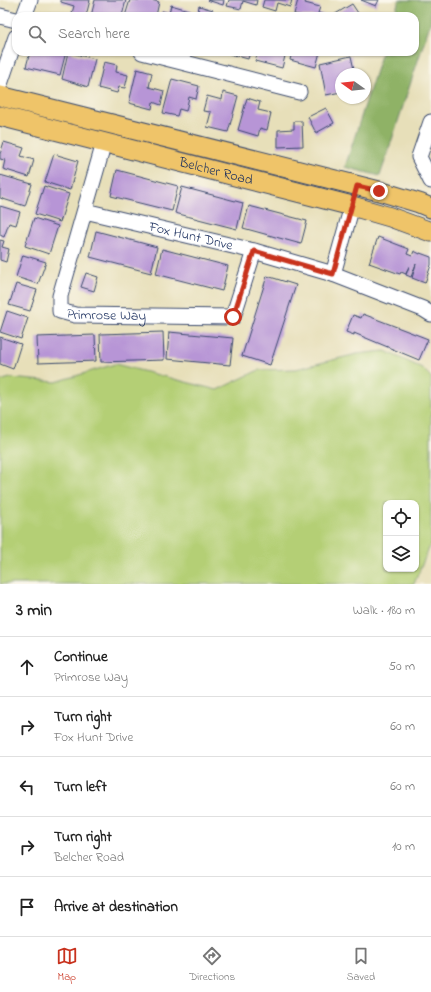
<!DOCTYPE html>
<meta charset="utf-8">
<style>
body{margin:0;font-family:"Indie Flower",sans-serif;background:#f2f2f2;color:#222}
.controls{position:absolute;right:12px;bottom:12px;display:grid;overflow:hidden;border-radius:8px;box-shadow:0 1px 3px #0004}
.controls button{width:36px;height:36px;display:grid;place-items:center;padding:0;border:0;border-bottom:1px solid #e0e0e0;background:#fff;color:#222;font:20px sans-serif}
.compass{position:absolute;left:335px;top:68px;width:36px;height:36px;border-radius:50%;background:#fff;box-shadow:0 1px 3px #0004;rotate:285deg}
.stop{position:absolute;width:12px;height:12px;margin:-9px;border:3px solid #c8321e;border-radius:50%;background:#fff}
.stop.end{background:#c8321e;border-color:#fff;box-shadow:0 1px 4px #0008}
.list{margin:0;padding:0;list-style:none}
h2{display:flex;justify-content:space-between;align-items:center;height:52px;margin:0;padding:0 16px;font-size:17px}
h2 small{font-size:13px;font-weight:400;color:#767676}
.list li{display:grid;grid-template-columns:26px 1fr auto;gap:12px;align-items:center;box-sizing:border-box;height:60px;padding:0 16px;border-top:1px solid #e0e0e0}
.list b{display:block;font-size:15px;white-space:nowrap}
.list p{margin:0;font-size:13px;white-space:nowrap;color:#767676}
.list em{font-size:13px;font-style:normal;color:#767676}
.icon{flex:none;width:22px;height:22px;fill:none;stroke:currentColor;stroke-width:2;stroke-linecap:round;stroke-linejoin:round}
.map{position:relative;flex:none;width:431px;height:584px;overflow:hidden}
.search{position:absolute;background:#fff;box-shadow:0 1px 3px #0004;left:12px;right:12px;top:12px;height:44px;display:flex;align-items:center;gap:10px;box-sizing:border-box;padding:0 14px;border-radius:12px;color:#767676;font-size:15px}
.sheet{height:352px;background:#fff}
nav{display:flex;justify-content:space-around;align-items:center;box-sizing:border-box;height:56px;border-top:1px solid #e0e0e0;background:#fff;font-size:11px;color:#767676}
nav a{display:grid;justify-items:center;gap:2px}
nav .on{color:#c8321e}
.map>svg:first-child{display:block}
</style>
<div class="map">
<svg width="431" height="584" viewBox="0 0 431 584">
<rect width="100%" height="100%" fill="#fbf7ec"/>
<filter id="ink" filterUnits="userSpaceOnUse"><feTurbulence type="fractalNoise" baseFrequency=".025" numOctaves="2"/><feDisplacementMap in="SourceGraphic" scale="8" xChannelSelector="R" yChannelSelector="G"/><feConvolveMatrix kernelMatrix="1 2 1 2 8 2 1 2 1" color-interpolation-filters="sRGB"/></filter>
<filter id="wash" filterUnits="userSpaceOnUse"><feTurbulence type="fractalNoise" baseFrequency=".012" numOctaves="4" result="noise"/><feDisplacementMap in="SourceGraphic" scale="16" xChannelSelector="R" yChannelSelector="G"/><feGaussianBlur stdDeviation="0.9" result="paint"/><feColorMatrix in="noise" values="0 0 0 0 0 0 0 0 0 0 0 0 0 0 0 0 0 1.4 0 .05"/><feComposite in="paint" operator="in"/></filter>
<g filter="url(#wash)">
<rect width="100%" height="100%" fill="#e7dfb9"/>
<path fill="#b4cf74" stroke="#687f69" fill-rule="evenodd" d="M385,351L422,368L431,377V543L414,584H0V381L10,378L56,382L115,364L217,390L259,370L296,369L357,354ZM386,503H416V569H386Z"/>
<polygon fill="#8fb266" stroke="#557062" points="399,0 431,0 431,21 380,176 345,167 382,52 415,52 415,16 394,16"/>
<g id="blocks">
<g fill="#b795d6">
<polygon points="61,0 90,0 86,16 72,13 74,6 61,2"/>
<polygon points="95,0 126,0 122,16 91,16"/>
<polygon points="130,0 151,0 159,2 156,16 125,16"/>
<polygon points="207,0 224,0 223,5"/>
<polygon points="229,0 257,0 256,5 243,1 241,9 227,6"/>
<polygon points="264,0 292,0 290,7 277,3 275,11 262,7"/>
<polygon points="298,0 306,0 305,3 320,7 318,13 328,16 302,16 294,14"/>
<polygon points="361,0 379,0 376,6"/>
<polygon points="352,4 360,16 332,16"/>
<polygon points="171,5 192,11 191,16 161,16 162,11 169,13"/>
<polygon points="199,6 213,10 212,16 197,16"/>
<polygon points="30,52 66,52 60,75 26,67"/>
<polygon points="68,52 95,59 88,87 62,79"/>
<polygon points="223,52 250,52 248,59"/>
<polygon points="258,52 286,52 282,68 255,61"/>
<polygon points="292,52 320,52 316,67 290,60"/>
<polygon points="351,56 355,74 341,74 341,92 326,95 320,63"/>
<polygon points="104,62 117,65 116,72 128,75 125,88 119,87 117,93 98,88"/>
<polygon points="137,69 152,73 149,87 164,91 161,105 153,102 152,109 129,103"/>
<polygon points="172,79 199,86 196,99 189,97 186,111 179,109 177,116 163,113"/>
<polygon points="223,92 238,96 228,132 207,127 211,112 203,111 207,96 222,100"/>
<polygon points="247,98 260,102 258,110 271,113 267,130 260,128 258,136 238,130"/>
<polygon points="326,108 334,123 316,133 308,117"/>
<polygon points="294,121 302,121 303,146 278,147 278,130 294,129"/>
<polygon points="4,142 24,148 21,156 34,160 29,177 3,169 5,160 0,159 0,154"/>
<polygon points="54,154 78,161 70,190 45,182"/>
<polygon points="117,170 178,186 172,211 111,196"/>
<polygon points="0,175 32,184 25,206 0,198"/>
<polygon points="44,186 69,194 60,222 35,214"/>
<polygon points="182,187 243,203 237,229 175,213"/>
<polygon points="0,206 20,212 16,225 9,223 4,237 0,235"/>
<polygon points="249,206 307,221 301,244 243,228"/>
<polygon points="34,218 58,226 49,254 25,246"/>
<polygon points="96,231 157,247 151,273 90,257"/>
<polygon points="378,237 409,249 407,254 412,256 414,251 420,254 420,253 431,257 431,265 425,283 412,278 416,264 411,277 406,275 409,266 406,274 401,272 400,274 369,263"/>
<polygon points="0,240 4,241 2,247 9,249 6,262 0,260"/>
<polygon points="162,249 228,266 222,291 156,274"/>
<polygon points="23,255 46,262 38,284 16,277"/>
<polygon points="86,273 98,277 94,291 81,287"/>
<polygon points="267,276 296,285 270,365 242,356"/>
<polygon points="16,284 37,290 30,311 9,305"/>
<polygon points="7,311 28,318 21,339 0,332"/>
<polygon points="363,314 428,339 419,360 354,333 354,335 346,332 353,315 361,318"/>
<polygon points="163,332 164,360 101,362 100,334"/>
<polygon points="169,332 233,338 230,365 167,359"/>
<polygon points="95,335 96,361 38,363 37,337"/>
<polygon points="0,337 21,344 13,369 0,364"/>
</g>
</g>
</g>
<g filter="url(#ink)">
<use href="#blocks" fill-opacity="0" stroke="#3a496c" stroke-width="1"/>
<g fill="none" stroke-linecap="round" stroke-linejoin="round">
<defs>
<g id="minor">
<polyline points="0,16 16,20"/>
<polyline points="24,16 30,0"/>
<polyline points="142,52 299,92"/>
<polyline points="0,84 16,37"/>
<polyline points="431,122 419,157 431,181"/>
<path id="s1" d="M104,143L60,296V311L75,315L233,317L254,251"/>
<path id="s2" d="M85,211L254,251L333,274L423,309L431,314"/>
<polyline points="333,274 352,206"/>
</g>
<g id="major">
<polyline points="0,96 379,191 419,203 431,208"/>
<path id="s3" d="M0,116L352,206L390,217L431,232"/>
</g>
</defs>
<use href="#minor" stroke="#3a496c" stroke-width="17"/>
<use href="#major" stroke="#3a496c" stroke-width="21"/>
<use href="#minor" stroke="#fff" stroke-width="15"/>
<use href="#major" stroke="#efc469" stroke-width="19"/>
</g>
</g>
<g fill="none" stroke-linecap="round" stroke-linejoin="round" filter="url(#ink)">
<polyline stroke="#c8321e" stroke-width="5" points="233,317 254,251 333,274 357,186 379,191"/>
</g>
<g text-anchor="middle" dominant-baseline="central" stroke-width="3" stroke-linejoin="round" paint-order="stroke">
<g font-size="14" fill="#1b2f5e" stroke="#fbf7ec">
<text stroke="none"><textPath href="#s3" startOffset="223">Belcher Road</textPath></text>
<text stroke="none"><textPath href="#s2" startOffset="109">Fox Hunt Drive</textPath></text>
<text stroke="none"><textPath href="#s1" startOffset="221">Primrose Way</textPath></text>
</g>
</g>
</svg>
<div class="controls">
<button><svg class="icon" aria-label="locate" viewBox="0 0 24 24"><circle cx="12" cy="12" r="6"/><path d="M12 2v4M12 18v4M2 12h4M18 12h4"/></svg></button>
<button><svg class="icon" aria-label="layers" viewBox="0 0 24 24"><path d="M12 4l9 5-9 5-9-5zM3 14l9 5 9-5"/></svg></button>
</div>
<svg class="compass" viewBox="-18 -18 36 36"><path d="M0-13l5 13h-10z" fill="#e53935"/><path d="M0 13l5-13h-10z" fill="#767676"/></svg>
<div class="stop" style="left:233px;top:317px"></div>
<div class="stop end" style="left:379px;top:191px"></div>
<div class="search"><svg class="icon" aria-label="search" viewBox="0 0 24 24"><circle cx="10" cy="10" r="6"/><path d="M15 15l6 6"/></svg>Search here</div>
</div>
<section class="sheet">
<h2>3 min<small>Walk · 180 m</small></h2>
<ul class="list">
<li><svg class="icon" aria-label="ahead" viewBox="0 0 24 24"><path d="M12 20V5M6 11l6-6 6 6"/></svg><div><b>Continue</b><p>Primrose Way</p></div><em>50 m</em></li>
<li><svg class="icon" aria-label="right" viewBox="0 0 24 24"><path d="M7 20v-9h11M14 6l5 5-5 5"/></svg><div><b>Turn right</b><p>Fox Hunt Drive</p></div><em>60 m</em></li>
<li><svg class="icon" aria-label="left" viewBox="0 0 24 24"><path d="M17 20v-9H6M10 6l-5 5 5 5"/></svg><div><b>Turn left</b></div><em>60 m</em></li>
<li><svg class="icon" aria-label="right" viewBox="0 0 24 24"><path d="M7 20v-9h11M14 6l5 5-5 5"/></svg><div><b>Turn right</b><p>Belcher Road</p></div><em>10 m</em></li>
<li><svg class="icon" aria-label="arrive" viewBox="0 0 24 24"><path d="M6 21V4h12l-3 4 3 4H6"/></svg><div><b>Arrive at destination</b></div></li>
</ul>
</section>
<nav>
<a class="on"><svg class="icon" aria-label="map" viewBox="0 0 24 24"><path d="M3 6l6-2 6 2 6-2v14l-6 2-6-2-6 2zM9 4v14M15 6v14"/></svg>Map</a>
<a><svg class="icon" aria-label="directions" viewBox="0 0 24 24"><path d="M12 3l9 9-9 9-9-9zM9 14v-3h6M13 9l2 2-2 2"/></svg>Directions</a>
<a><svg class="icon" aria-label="saved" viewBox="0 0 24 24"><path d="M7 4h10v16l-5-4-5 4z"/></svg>Saved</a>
</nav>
